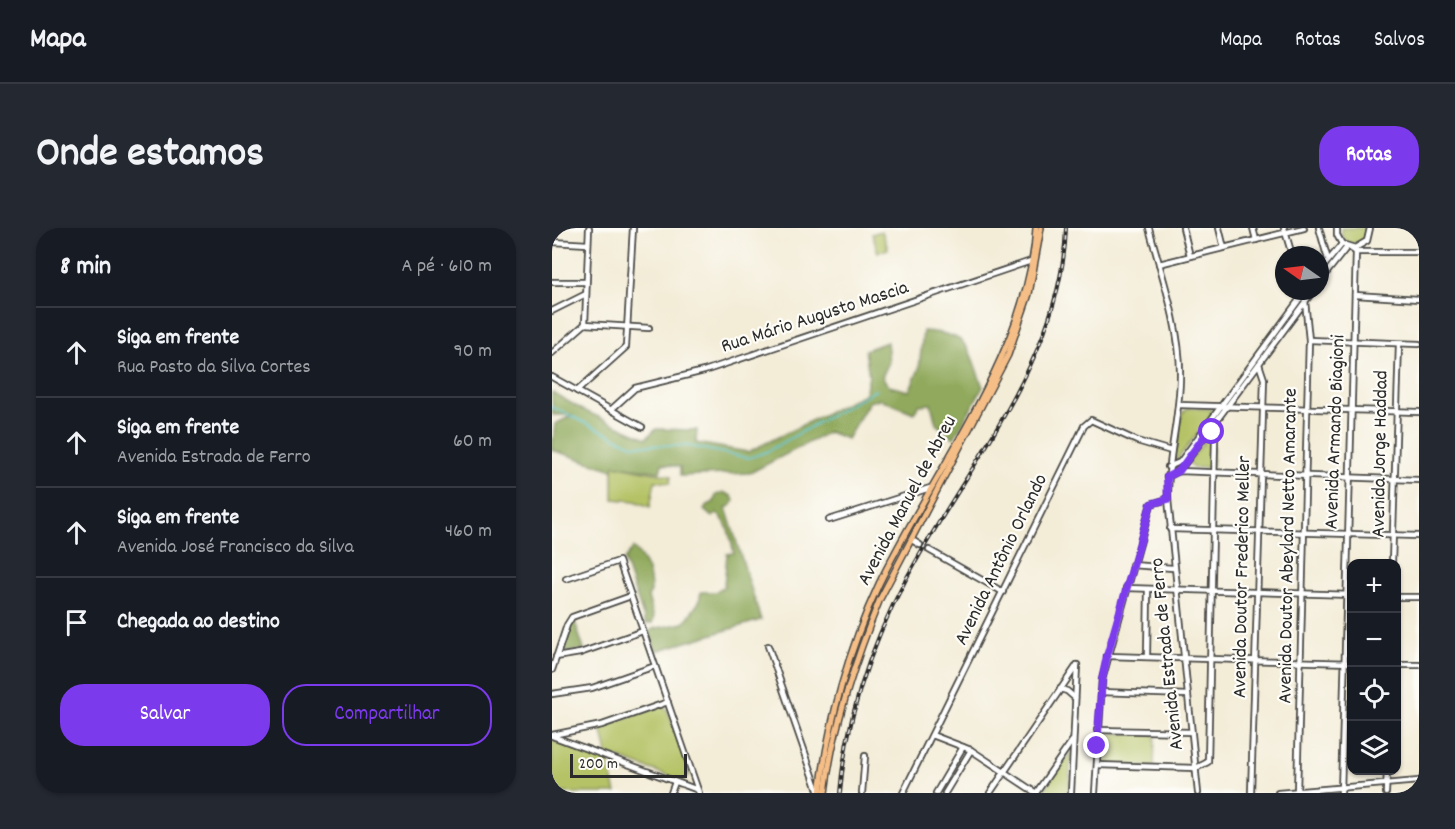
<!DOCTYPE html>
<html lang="pt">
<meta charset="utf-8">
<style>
body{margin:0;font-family:Dekko,sans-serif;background:#242831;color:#f1f3f6}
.controls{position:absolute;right:18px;bottom:18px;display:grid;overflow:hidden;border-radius:12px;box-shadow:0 2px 4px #0004}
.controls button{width:54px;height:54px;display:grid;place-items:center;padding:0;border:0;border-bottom:2px solid #363941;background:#171b24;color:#f1f3f6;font:30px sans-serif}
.compass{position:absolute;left:723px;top:18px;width:54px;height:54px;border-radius:50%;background:#171b24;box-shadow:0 2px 4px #0004;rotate:284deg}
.scale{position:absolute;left:18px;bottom:15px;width:117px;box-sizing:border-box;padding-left:6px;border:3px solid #2b2b2b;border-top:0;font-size:16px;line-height:21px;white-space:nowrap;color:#2b2b2b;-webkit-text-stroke:4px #fdfcf7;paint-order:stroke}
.stop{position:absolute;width:18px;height:18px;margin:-14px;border:4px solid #7c3aed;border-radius:50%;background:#fff}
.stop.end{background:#7c3aed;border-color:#fff;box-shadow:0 2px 6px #0008}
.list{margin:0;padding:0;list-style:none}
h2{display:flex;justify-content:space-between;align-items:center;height:78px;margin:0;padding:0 24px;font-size:26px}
h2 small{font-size:20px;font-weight:400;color:#9ea1a6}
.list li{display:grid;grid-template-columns:39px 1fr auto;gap:18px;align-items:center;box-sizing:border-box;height:90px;padding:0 24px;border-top:2px solid #363941}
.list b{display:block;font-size:22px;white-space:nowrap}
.list p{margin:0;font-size:20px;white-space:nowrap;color:#9ea1a6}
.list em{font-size:20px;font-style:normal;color:#9ea1a6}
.actions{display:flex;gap:12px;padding:18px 24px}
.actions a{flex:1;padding:14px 0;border:2px solid #7c3aed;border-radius:24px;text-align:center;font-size:21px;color:#7c3aed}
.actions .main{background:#7c3aed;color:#fff}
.icon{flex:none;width:33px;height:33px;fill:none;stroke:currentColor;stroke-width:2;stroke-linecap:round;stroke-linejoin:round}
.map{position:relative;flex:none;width:867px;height:565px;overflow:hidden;border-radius:24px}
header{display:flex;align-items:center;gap:36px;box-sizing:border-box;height:84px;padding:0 30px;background:#171b24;border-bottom:2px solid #363941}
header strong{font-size:28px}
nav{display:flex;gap:33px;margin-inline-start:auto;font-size:21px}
.intro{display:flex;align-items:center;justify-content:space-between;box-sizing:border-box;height:144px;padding:0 36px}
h1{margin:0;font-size:42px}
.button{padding:15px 27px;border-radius:24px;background:#7c3aed;color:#fff;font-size:21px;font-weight:700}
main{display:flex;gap:36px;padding:0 36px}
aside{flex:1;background:#171b24;border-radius:24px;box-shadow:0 2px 4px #0004}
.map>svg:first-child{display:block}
</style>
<header>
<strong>Mapa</strong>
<nav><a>Mapa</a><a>Rotas</a><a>Salvos</a></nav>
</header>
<div class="intro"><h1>Onde estamos</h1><a class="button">Rotas</a></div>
<main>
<aside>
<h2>8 min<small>A pé · 610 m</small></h2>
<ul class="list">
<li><svg class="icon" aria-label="ahead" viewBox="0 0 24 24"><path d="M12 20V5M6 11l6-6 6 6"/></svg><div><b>Siga em frente</b><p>Rua Pasto da Silva Cortes</p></div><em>90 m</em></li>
<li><svg class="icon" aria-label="ahead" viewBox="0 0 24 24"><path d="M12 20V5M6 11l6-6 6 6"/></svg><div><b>Siga em frente</b><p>Avenida Estrada de Ferro</p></div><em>60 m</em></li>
<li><svg class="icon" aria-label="ahead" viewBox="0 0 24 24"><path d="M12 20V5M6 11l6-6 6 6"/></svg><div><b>Siga em frente</b><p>Avenida José Francisco da Silva</p></div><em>460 m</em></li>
<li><svg class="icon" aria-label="arrive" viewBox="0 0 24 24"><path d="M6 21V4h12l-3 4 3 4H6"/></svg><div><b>Chegada ao destino</b></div></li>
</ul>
<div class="actions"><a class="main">Salvar</a><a>Compartilhar</a></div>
</aside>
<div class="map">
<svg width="867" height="565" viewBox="0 0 867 565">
<rect width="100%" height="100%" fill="#fdfcf7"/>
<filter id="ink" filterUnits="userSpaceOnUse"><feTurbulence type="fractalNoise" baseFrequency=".0167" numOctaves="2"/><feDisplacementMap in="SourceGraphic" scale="12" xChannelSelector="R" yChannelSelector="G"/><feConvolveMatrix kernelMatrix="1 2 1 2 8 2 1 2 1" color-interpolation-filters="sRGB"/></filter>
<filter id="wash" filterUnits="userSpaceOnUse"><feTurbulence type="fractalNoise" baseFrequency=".008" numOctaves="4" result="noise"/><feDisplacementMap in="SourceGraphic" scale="24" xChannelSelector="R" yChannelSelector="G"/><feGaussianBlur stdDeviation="1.35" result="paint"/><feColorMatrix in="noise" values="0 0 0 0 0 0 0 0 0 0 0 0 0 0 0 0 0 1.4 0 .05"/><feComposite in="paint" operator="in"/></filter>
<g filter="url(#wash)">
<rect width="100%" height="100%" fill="#f3ecd7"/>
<g fill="#b5c366" stroke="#707748" stroke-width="1.5">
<polygon points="789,0 815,0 814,8 809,14 799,16 790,9"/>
<polygon points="330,3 336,21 326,24 320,6"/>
<polygon points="636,180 659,181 661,185 622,236 630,185"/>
<polygon points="655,210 661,220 660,239 641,240 636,234"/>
<polygon points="61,237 119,248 118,255 103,253 98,279 83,273 61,271"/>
<polygon points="109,478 115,481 138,545 132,553 55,526 49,499"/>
<polygon points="551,505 603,507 602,539 549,537 548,508"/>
<polygon points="0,512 56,532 64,565 0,565"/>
<polygon points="519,524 517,565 490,565"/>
</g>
<g fill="#90a95b" stroke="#5e6a43" stroke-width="1.5">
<path d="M371,103C419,106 415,118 431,159L402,210L384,196L379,176L367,177L362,185L328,171L317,174L295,211L277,204L198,245L128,248V239L110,236L108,244L62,237L61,242L0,222L3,196L21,187H1L0,164L31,182L94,210L104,201L145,202L144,215L196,224L313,166L317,148L313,122L335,114L337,134L330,149L337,158L357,163L367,141Z"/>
<path d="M171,264L180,268L182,273L180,277L174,280L209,392L104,423L97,404L100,401L132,395L147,374L149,364H163L172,358L175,326L182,325C178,311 177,294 165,286L160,289L152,282L154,278L162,274L164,267Z"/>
<path d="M81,320C94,333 99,345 99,364L96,369L102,390L100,395L94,396L72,332Z"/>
<polygon points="23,394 32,422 13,425 12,417 19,396"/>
</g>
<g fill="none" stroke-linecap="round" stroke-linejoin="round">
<polyline stroke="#5bc7d3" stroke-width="1.5" points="0,179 80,217 137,218 196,230 214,224 324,162"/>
</g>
</g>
<g filter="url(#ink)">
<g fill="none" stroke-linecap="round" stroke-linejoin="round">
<defs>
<g id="minor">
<path d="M597,0C609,45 629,101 628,148C628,190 615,229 616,271L646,565"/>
<polyline points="631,0 638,28"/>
<polyline points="667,0 672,20"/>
<polyline points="701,0 704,12"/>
<polyline points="732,0 740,27"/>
<polyline points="767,0 776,32"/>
<polyline points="785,0 785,7 790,16 803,20 815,13 818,0"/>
<polyline points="0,14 36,16"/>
<polyline points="798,20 804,24 867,24"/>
<polyline points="607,36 752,0"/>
<polyline points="768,43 790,16"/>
<polyline points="768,53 795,19"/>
<polyline points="0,54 34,54"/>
<polyline points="803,67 867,71"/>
<polyline points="0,83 34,66"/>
<polyline points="33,96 97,100"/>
<polyline points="757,112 867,116"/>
<polyline points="0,125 33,96 37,0"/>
<polyline points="0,149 90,199"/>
<polyline points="25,163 74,119 81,0"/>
<polyline points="627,177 867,184"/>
<polyline points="61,180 83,160 152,143 479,33"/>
<polyline points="616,239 628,234 752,65"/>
<polyline points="627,243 761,63"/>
<polyline points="615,249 627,243 867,252"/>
<polyline points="277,292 378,260"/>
<polyline points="618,301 867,308"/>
<polyline points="360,312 368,317"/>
<polyline points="377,322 451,364"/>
<polyline points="840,335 847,116"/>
<polyline points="580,337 621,340"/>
<polyline points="14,351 67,333 147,565"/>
<polyline points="574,360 800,367"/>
<polyline points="844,369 867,369"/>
<polyline points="216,418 267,565"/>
<polyline points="555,428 800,435"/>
<polyline points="4,429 28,425 91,403"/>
<polyline points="595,429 596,361"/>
<polyline points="844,437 867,437"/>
<polyline points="0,442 15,397 20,389 79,368"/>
<polyline points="508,461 515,463 523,470"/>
<polyline points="549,464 636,467"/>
<polyline points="0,466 40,460 103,438"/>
<polyline points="545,502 639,504"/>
<polyline points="0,507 50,497 116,474"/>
<polyline points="380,507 419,522 484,565"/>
<polyline points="0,508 146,562"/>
<polyline points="545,537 644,540"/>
<polyline points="644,540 656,534 663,211 657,202"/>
<polyline points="119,565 123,554"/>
<polyline points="310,565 313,528"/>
<polyline points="351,565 532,198 539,192 585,213 619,223"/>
<polyline points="384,565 411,519"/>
<polyline points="393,565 419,522"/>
<polyline points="438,565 525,437"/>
<polyline points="484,565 520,513"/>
<polyline points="519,565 525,437"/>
<polyline points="543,565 550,452 599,276 616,271"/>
<polyline points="699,565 712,151 707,136"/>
<polyline points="726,565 867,553"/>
<polyline points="745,565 757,112 752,63"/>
<polyline points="789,565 804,24"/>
<polyline points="834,565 835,542"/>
</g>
<g id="major">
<path d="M268,565C276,495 297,420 327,356C380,245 477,125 484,0"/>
<path d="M273,565C281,499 303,432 328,371L456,127L477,66L489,0"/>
</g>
</defs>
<use href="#minor" stroke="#494845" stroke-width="8"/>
<use href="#major" stroke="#494845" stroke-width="8"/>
<use href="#minor" stroke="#fff" stroke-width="4.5"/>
<use href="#major" stroke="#f6be87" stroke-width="5"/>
<defs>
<path id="rail" d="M288,565C295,479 327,395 371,321C429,221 510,121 514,0"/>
</defs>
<use href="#rail" stroke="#2b2b2b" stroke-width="4"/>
<use href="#rail" stroke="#fdfcf7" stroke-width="1.5" stroke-dasharray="4.5" stroke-linecap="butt"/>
</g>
</g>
<g fill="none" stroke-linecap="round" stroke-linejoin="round" filter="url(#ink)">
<polyline stroke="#7c3aed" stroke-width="8" points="545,518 550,452 555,428 599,276 616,271 615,249 627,243 657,202 660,204"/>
</g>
<g text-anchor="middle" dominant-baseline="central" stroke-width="4.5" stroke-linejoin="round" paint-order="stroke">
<g font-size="20" fill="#2b2b2b" stroke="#fdfcf7">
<text transform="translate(263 90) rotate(-18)">Rua Mário Augusto Mascia</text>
<text transform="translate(784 204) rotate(-88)">Avenida Armando Biagioni</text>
<text transform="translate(829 226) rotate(-89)">Avenida Jorge Haddad</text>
<text transform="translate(356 273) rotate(-62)">Avenida Manuel de Abreu</text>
<text transform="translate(737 318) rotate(-89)">Avenida Doutor Abeylard Netto Amarante</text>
<text transform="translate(450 332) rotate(-64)">Avenida Antônio Orlando</text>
<text transform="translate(691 349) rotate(-89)">Avenida Doutor Frederico Meller</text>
<text transform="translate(616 426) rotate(-96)">Avenida Estrada de Ferro</text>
</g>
</g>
</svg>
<div class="controls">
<button>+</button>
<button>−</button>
<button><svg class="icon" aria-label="locate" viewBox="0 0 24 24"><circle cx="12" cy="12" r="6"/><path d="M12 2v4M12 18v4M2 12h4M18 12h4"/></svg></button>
<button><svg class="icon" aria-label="layers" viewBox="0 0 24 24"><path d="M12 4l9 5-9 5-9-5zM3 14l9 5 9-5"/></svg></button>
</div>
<svg class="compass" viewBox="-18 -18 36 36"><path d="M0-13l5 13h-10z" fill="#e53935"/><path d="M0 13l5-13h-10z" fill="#9ea1a6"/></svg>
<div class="scale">200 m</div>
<div class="stop" style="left:660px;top:204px"></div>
<div class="stop end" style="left:545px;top:518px"></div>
</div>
</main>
